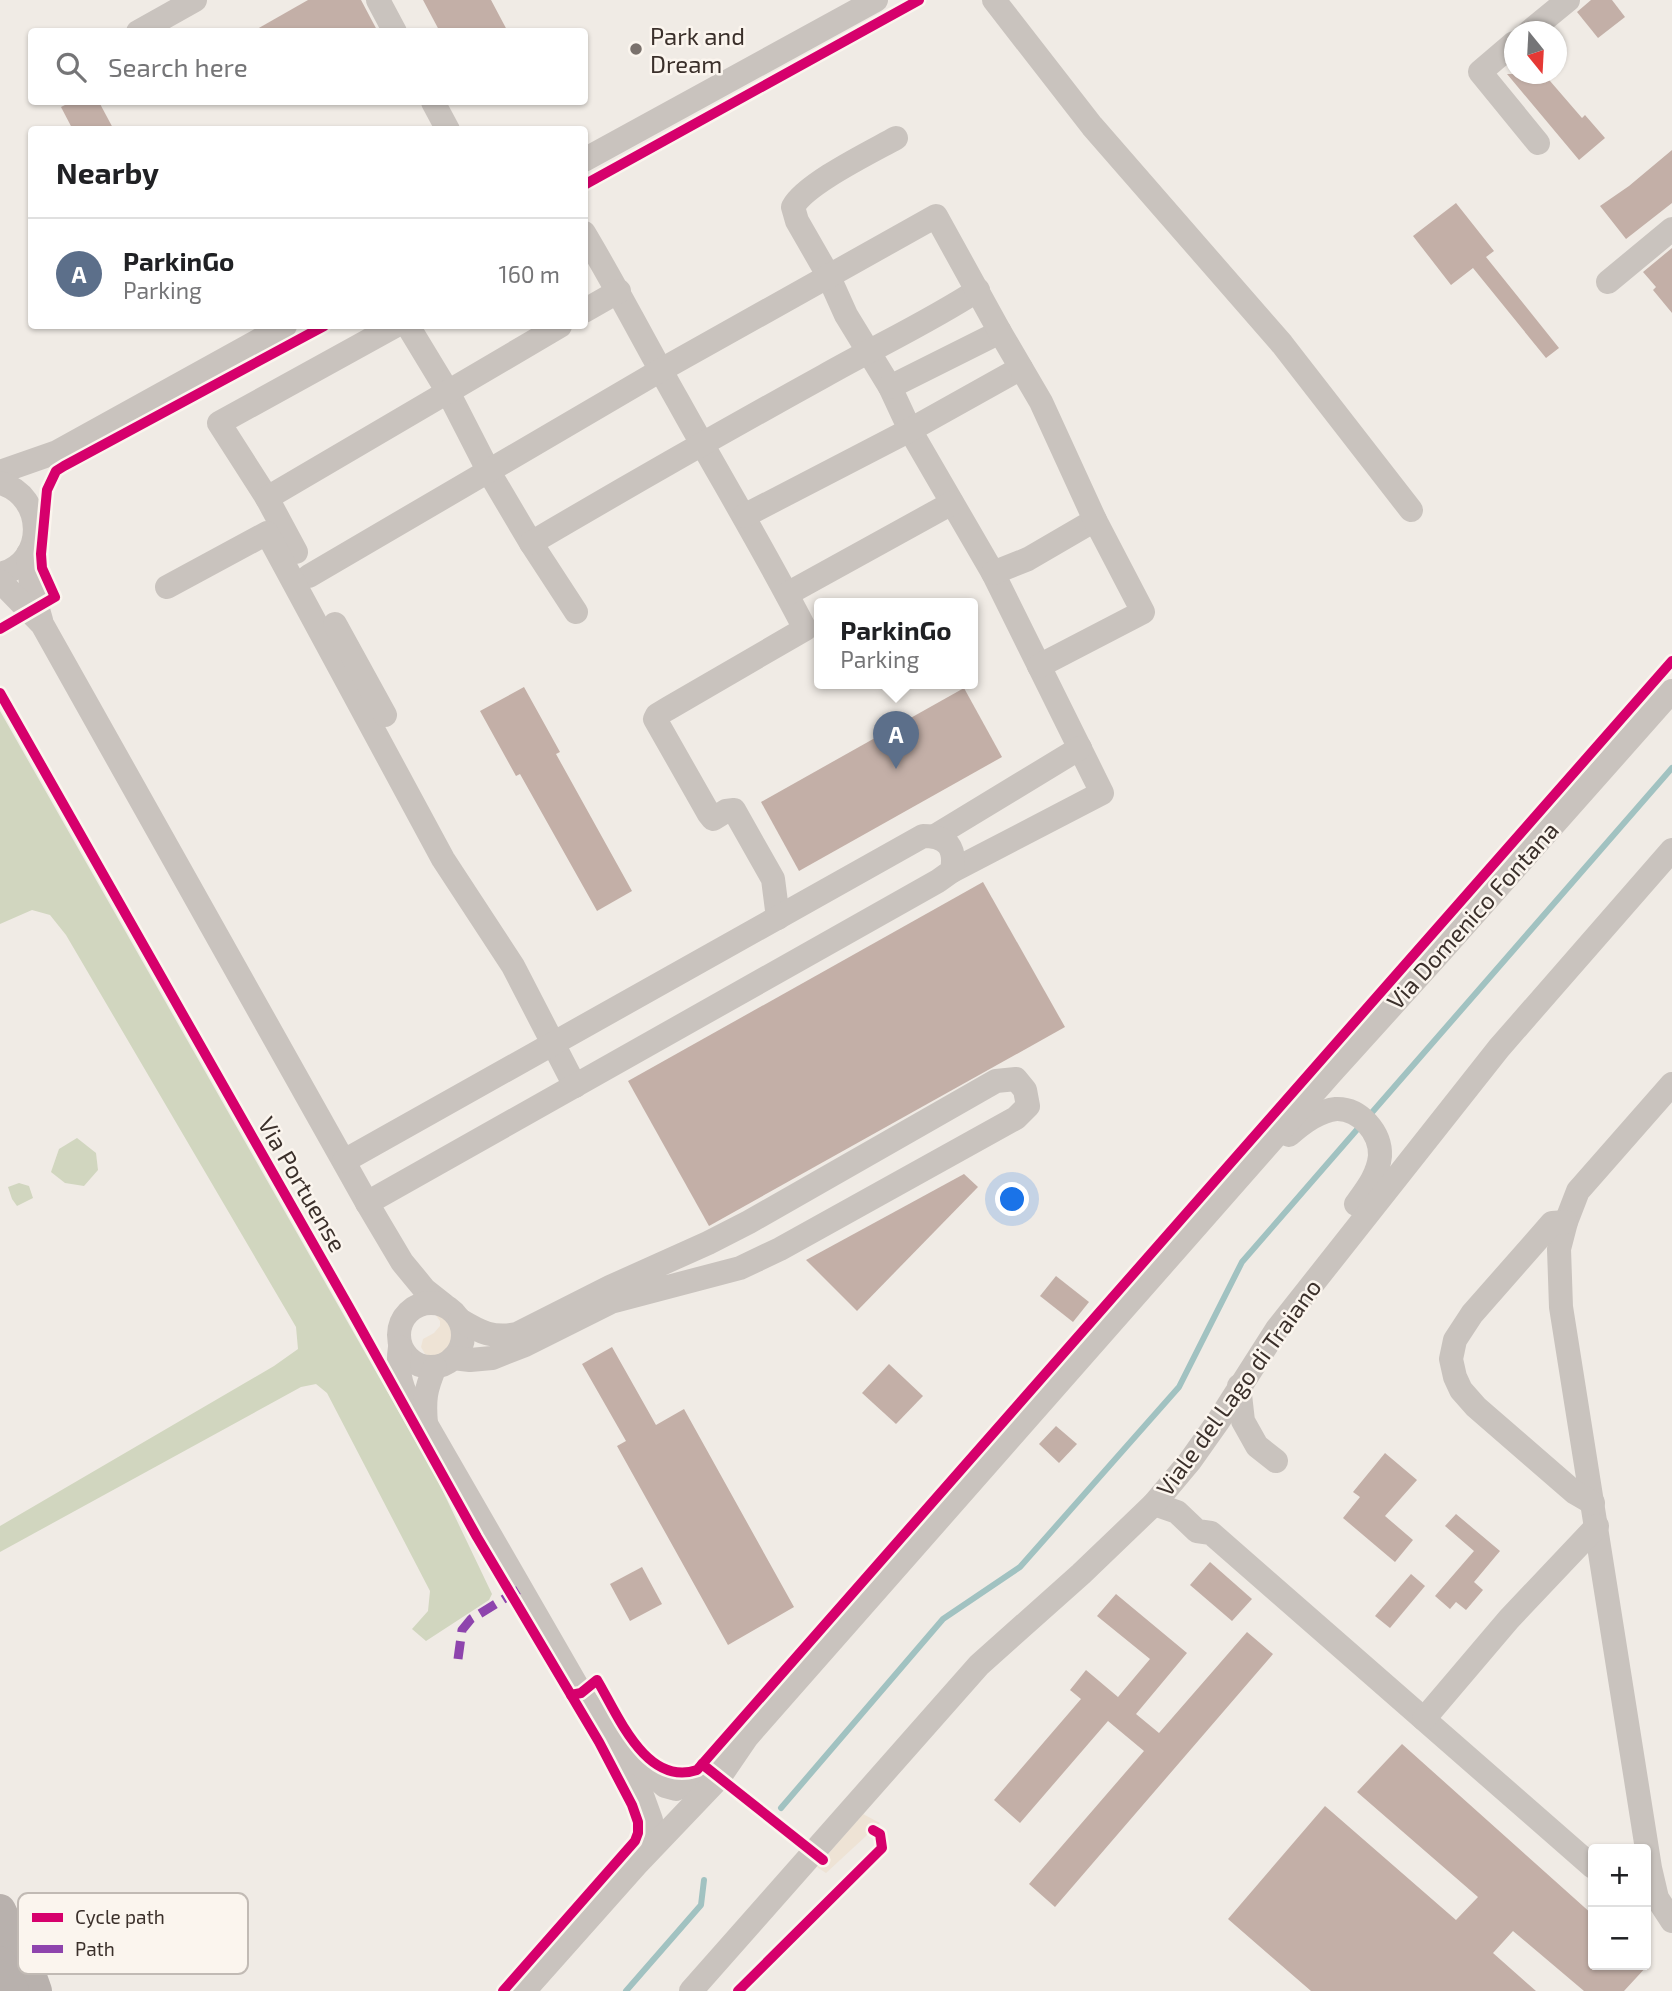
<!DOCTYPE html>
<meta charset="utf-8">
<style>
body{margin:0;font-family:"Exo 2",sans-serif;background:#f2f2f2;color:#202124}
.controls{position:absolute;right:21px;bottom:21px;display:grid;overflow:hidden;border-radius:7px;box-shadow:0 2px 5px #0004}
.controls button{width:63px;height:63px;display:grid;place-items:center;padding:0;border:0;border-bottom:2px solid #e0e0e0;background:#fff;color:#202124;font:35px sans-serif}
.compass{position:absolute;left:1504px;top:21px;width:63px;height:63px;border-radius:50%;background:#fff;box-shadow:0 2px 5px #0004;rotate:162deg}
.you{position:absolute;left:1013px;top:1200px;width:24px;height:24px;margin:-18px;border:5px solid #fff;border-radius:50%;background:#1a73e8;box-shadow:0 0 0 10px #1a73e833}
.badge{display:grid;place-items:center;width:46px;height:46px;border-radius:50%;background:#7c3aed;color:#fff;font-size:23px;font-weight:700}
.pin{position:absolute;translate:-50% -58px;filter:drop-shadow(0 2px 4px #0008)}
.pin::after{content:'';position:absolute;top:37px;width:24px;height:21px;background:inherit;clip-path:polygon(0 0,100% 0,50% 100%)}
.popup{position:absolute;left:814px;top:598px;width:164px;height:91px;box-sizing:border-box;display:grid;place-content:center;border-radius:7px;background:#fff;filter:drop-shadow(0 2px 5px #0005);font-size:23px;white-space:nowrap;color:#757577}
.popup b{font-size:26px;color:#202124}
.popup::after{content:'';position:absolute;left:50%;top:100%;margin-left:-14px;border:14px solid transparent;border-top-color:#fff}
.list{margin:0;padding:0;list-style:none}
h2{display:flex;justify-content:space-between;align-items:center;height:91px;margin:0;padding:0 28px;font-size:30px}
h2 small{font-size:23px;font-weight:400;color:#757577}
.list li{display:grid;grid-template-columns:46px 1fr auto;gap:21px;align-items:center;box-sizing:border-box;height:112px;padding:0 28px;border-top:2px solid #e0e0e0}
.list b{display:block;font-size:26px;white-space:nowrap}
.list p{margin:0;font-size:23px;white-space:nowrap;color:#757577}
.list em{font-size:23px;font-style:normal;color:#757577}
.icon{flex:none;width:38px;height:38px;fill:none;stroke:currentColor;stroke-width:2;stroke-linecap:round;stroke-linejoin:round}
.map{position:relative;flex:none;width:1672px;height:1991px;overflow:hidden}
.search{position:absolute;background:#fff;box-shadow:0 2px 5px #0004;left:28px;top:28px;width:560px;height:77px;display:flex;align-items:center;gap:18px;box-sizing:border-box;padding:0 24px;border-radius:7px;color:#757577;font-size:26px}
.panel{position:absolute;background:#fff;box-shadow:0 2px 5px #0004;left:28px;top:126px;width:560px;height:203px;border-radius:7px}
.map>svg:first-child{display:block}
</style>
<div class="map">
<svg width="1672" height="1991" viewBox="0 0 1672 1991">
<rect width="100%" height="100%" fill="#f0ebe5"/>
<g fill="#d1d6bf">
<polygon points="0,711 437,1479 492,1594 489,1600 426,1641 412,1629 428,1611 430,1591 327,1393 316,1384 301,1387 0,1552 0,1526 274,1366 298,1349 296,1327 66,935 50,915 32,910 0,924"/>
<polygon points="77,1138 96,1153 98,1170 84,1186 65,1183 51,1172 59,1149"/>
<polygon points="19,1183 29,1186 33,1198 17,1206 12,1199 8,1187"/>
</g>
<g fill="#eee3d5">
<polygon points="427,1312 431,1312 440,1314 447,1319 453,1331 452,1340 449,1348 442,1354 434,1357 425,1354 421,1347 423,1339 434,1333 440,1326 440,1321 435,1314"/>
<polygon points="863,1814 880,1823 826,1873 817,1867"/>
</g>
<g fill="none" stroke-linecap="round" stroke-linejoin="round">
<g stroke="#a1c2c1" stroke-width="6">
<polyline points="1368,1117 1672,768"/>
<polyline points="781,1808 943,1619 1020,1567 1179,1387 1242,1262 1361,1125"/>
<polyline points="626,1991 701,1905 704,1880"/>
</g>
</g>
<g fill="#c3afa7">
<polygon points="308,0 361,0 378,32 252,32"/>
<polygon points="423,0 491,0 508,32 440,32"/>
<polygon points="1591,0 1612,0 1625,17 1598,38 1577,12"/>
<polygon points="1507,74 1544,74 1582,118 1585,115 1605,138 1579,160"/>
<polygon points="71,102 99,102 114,130 73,130 61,107"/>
<polygon points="1672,150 1672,203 1626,239 1600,206 1629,186"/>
<polygon points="1456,203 1494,251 1486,257 1559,348 1546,358 1473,268 1451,285 1413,236"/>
<polygon points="1672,248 1672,313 1653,290 1656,287 1643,272"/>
<polygon points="524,687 560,752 556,754 632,891 597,911 520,774 516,776 480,711"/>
<polygon points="964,688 1002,757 799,871 761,802"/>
<polygon points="983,882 1065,1027 709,1226 628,1081"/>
<polygon points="964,1174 978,1187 857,1311 806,1260"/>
<polygon points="1056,1276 1089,1302 1073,1322 1040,1296"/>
<polygon points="612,1347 656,1425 684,1409 794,1607 728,1645 617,1446 626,1441 582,1364"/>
<polygon points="889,1364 923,1396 896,1424 862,1393"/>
<polygon points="1056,1426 1077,1444 1059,1463 1039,1444"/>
<polygon points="1385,1453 1417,1480 1385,1516 1413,1540 1395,1562 1343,1518 1360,1497 1353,1492"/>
<polygon points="1456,1514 1500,1551 1474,1582 1483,1590 1466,1610 1456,1602 1450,1609 1435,1596 1474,1551 1445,1526"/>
<polygon points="1210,1562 1252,1599 1232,1621 1190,1585"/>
<polygon points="642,1567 662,1604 630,1621 610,1584"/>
<polygon points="1411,1574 1425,1586 1390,1628 1375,1616"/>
<polygon points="1116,1594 1187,1653 1136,1714 1159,1733 1247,1632 1273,1654 1055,1907 1029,1884 1144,1751 1108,1721 1020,1823 994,1800 1081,1699 1070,1690 1086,1670 1118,1697 1150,1659 1097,1616"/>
<polygon points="1402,1744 1593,1915 1593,1965 1648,1965 1624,1991 1584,1991 1513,1931 1493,1953 1536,1991 1311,1991 1228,1919 1325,1806 1456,1920 1478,1897 1357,1792"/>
</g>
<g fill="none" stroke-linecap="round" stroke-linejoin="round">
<g stroke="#c9c3be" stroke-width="24">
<polyline points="378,0 395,32"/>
<polyline points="994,0 1092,126 1282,344 1411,510"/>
<polyline points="138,32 195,0"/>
<polyline points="1529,32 1568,0"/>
<polyline points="1514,43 1480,72 1538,143"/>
<polyline points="433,102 448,130"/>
<path d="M896,138C871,152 805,184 793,207L797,221L828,275L846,315L890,387L910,430L993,573L1102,793L952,871"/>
<polyline points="584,160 876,0"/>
<path d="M584,233C617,288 646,345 678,401C720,477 765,551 805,629L669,708L657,715L655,719L709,814L713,819L726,811L734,810L773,879L778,918"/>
<polyline points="1608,282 1672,229"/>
<polyline points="584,311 619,291"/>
<polyline points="408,326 448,392 489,472 531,543 576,612"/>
<polyline points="890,387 1000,332"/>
<polyline points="0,472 57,452 285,326"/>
<path d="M0,483C46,496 47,563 0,574"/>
<polyline points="267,498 219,423 395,326"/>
<polyline points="744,516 910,430 1021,368"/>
<path d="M531,543C628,486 726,430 824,376C875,347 929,322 978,290"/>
<polyline points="296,552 267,498 560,326"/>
<polyline points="28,554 31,585 41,620"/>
<polyline points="993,573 1028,559 1095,520"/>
<polyline points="309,576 661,370 936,216 1000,332 1041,402 1095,520 1143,612 1039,666"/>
<polyline points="0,581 42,624 367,1203 402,1262 425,1290 444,1305"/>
<polyline points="167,587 267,533 443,859 513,966 575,1086"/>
<polyline points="787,594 952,503"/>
<polyline points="335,624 385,715"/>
<polyline points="935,836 1080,748"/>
<polyline points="1672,1084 1578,1191 1566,1222 1559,1249 1561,1307 1650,1868 1657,1898 1672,1921"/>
<path d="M1289,1135C1301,1124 1319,1111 1336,1109C1360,1108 1381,1133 1380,1156C1378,1175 1367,1189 1356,1204"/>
<path d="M344,1161L923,836C948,836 956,848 952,871L938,881L367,1203"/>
<polyline points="1566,1222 1552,1223 1472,1314 1455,1340 1451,1359 1455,1377 1461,1390 1476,1407 1574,1492 1593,1503"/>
<circle cx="431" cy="1335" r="32"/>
<path d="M400,1347C395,1381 405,1398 426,1424L581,1693L635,1776L651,1820L649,1836L640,1857"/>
<path d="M453,1358L470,1360L492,1358L525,1345L611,1302L740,1268L780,1249L1016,1118L1028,1106L1025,1090L1016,1079L996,1081L749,1222L708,1243L610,1287L517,1334C493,1339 480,1332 460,1320"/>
<polyline points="1239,1386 1243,1421 1257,1446 1276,1461"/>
<path d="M426,1424C424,1399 425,1391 435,1367"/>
<polyline points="1154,1504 1177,1512 1197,1531 1211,1533 1593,1867"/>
<polyline points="1424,1719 1509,1619 1597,1526"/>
<polyline points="630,1756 665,1786 676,1789 695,1780 717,1762"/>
<polyline points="524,1991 636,1865 719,1778 747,1737 1331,1073 1437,956 1672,691"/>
<polyline points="691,1991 979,1665 1081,1574 1154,1504 1190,1461 1219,1420 1277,1329 1499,1048 1672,850"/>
</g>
<g stroke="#b8b1ad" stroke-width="32">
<polyline points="0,1910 29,1971 36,1991"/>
<polyline points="0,1962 13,1991"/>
</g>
<polyline stroke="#8e44ad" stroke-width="9" stroke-dasharray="18 9" stroke-linecap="butt" points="458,1659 462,1630 471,1619 522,1588"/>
<defs>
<g id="cycleway">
<polyline points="584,185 919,0"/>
<polyline points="0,629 55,597 42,568 41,554 47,490 56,471 64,466 324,326"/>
<polyline points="0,693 349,1307 477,1537 599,1742 632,1805 638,1822 638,1833 635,1841 503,1991"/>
<path d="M571,1695L581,1693L597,1680C618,1715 646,1787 697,1770L1672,661"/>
<polyline points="702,1764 823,1860"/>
<polyline points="738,1991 882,1848 880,1834 873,1830"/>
</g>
</defs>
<use href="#cycleway" stroke="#fbf5ee" stroke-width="15"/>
<use href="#cycleway" stroke="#d6006c" stroke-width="10"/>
</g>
<circle fill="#7a716c" stroke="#fbf5ee" stroke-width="2.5" cx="636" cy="49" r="7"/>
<g text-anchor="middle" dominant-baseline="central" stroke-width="5" stroke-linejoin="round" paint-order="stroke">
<g font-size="24" fill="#3b302b" stroke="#fbf5ee" text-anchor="start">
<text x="650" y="35">Park and<tspan x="650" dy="28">Dream</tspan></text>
</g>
<g font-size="24" fill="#3b302b" stroke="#fbf5ee">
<text transform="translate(1472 915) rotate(-48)">Via Domenico Fontana</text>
<text transform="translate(303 1184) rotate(60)">Via Portuense</text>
<text transform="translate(1238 1387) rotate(-54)">Viale del Lago di Traiano</text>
</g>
</g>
<rect x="18" y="1893" width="230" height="81" rx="10" fill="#fbf5ee" stroke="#c1bab4" stroke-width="2"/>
<rect x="32" y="1913" width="31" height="9" fill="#d6006c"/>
<rect x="32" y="1945" width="31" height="8" fill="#8e44ad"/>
<g font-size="19" fill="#3b302b">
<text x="75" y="1924">Cycle path</text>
<text x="75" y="1956">Path</text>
</g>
</svg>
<div class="controls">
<button>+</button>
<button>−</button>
</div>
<svg class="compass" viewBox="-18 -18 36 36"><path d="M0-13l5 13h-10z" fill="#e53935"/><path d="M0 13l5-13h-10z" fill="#757577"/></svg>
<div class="you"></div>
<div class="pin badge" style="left:896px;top:769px;background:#5c6f8a">A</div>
<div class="popup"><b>ParkinGo</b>Parking</div>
<div class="search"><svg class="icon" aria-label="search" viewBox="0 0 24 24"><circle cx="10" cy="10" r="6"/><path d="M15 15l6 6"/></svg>Search here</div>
<section class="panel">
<h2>Nearby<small></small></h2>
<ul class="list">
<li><span class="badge" style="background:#5c6f8a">A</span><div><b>ParkinGo</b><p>Parking</p></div><em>160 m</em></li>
</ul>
</section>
</div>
